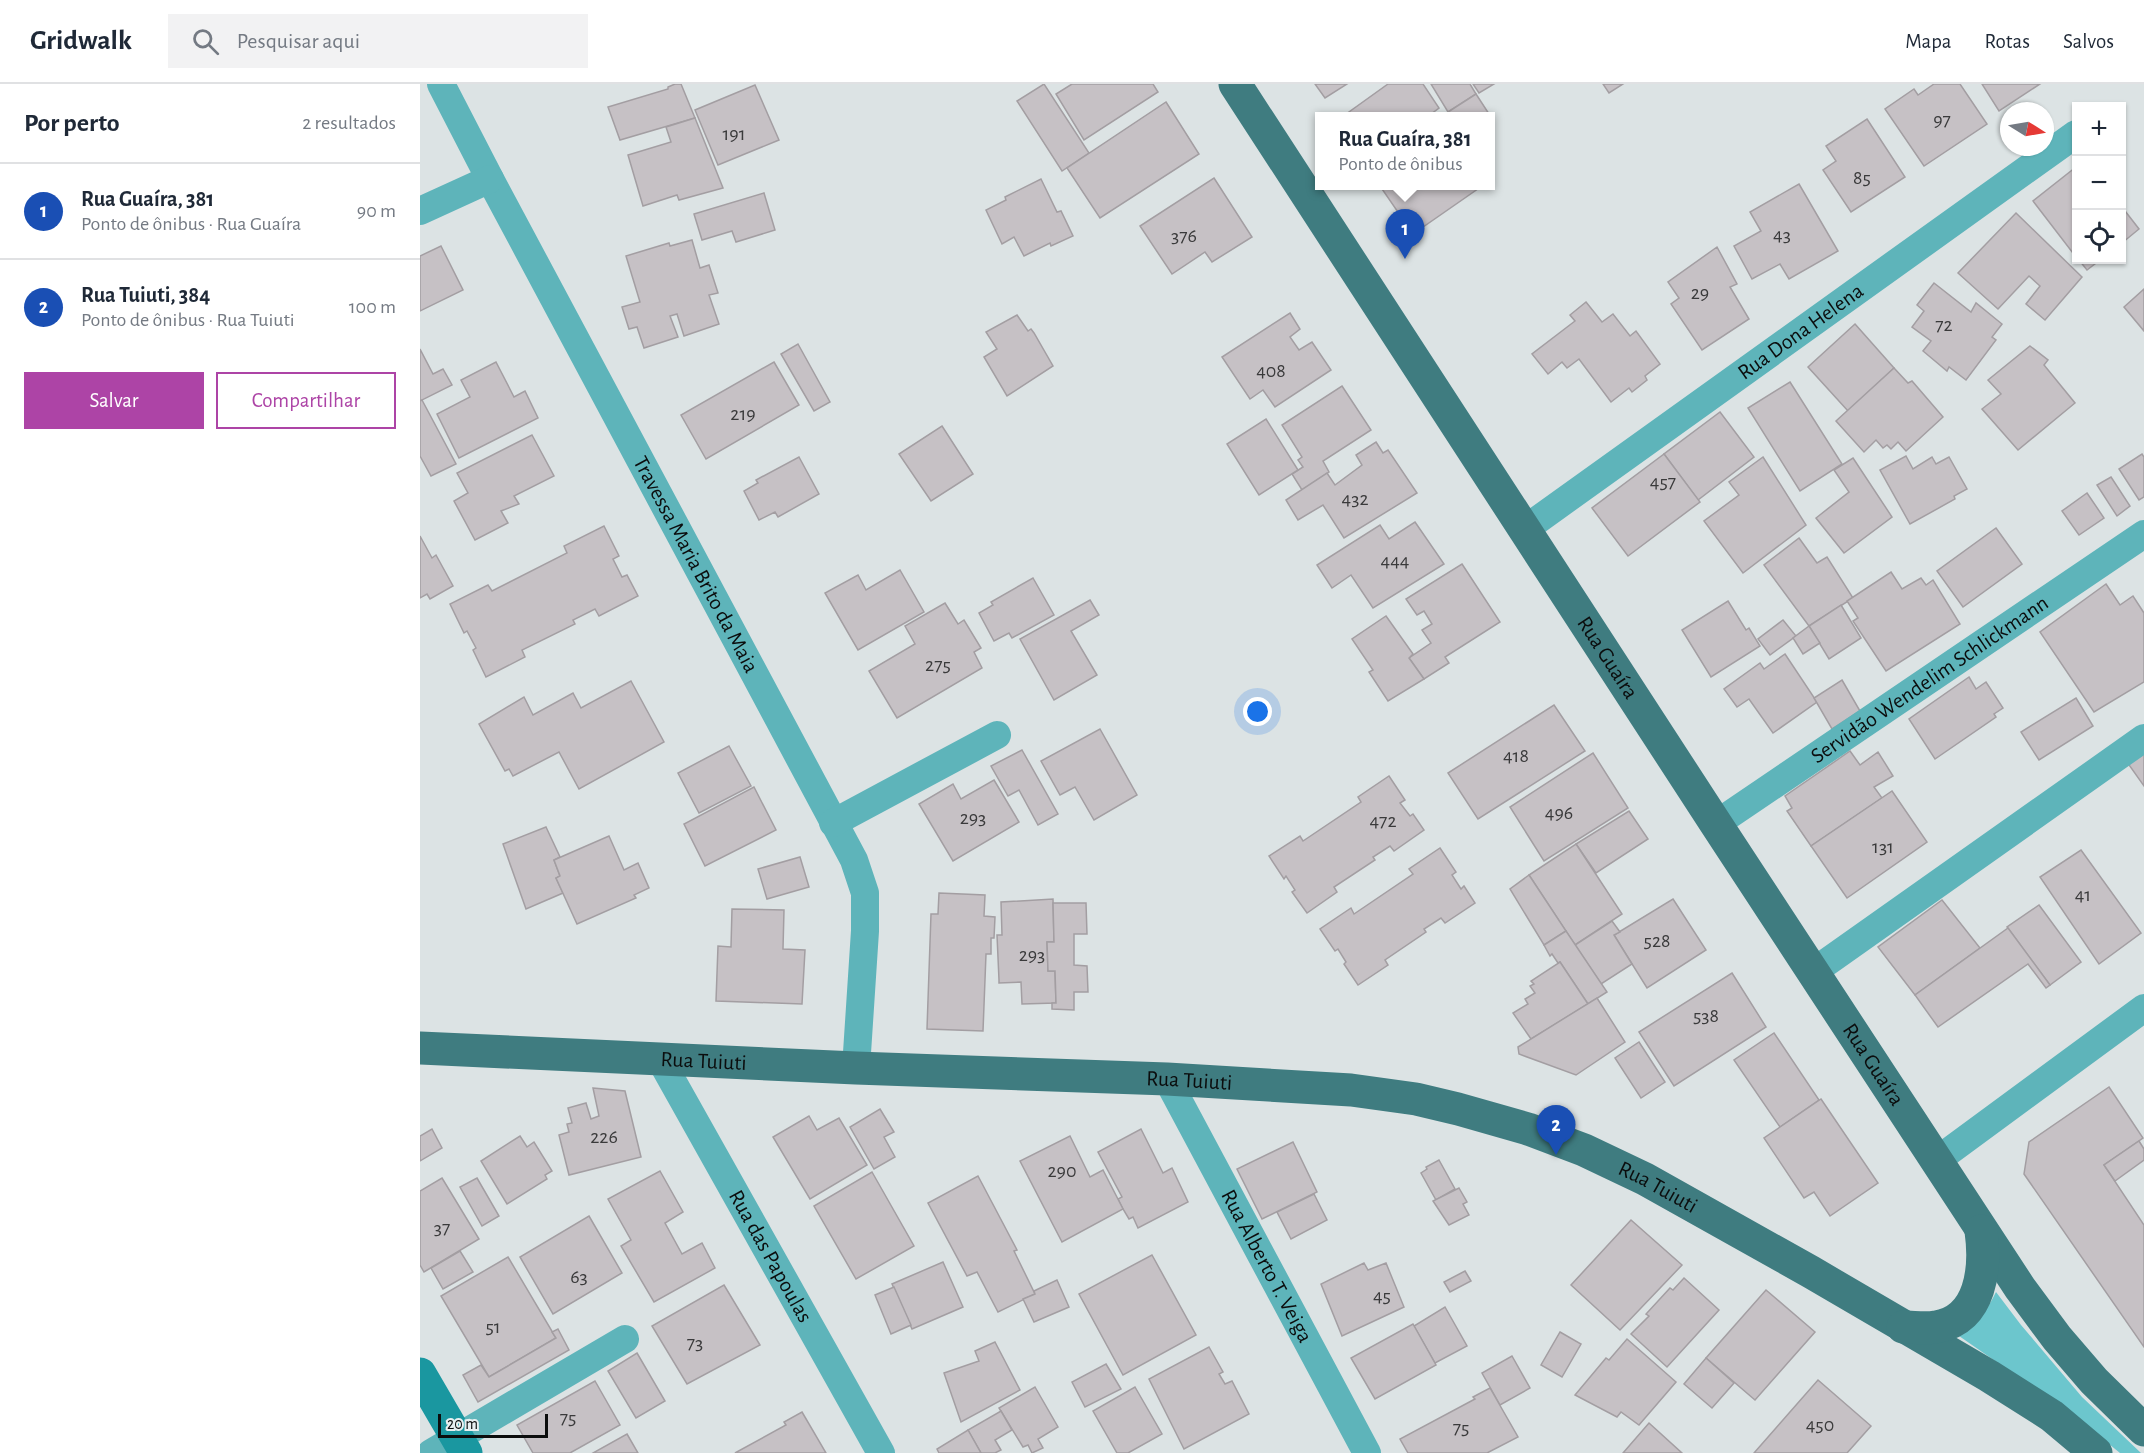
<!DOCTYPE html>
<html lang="pt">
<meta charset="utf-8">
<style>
body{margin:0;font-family:"Alegreya Sans",sans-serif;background:#f2f2f3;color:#1f2937}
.controls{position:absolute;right:18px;top:18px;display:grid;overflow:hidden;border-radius:0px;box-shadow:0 2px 4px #0004}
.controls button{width:54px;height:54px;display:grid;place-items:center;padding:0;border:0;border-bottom:2px solid #e0e1e3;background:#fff;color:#1f2937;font:30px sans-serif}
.compass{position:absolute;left:1580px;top:18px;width:54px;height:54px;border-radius:50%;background:#fff;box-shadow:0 2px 4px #0004;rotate:101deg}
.scale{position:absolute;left:18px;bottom:15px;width:110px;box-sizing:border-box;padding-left:6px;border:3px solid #0b0d0d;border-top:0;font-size:16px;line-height:21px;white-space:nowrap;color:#0b0d0d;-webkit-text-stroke:4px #e9f0f1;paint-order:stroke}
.you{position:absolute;left:838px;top:628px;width:21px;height:21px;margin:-15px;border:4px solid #fff;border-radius:50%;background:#1a73e8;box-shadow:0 0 0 9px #1a73e833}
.badge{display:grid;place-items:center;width:39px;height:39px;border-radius:50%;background:#ad44a6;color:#fff;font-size:20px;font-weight:700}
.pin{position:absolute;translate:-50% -50px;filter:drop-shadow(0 2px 3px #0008)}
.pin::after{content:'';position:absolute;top:32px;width:21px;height:18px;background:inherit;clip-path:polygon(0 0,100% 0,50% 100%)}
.popup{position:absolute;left:895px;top:28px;width:180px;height:78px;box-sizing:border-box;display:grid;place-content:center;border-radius:0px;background:#fff;filter:drop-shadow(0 2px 4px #0005);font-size:20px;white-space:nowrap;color:#747a83}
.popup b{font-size:22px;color:#1f2937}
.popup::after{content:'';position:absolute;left:50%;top:100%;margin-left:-12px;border:12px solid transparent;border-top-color:#fff}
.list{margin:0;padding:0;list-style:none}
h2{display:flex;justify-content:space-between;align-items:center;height:78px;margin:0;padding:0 24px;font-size:26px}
h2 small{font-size:20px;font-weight:400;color:#747a83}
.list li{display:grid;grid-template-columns:39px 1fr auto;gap:18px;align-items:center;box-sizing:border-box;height:96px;padding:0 24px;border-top:2px solid #e0e1e3}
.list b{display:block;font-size:22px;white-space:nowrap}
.list p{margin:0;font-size:20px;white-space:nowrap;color:#747a83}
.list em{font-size:20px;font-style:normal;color:#747a83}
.actions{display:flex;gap:12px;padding:18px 24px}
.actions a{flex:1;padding:14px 0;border:2px solid #ad44a6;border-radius:0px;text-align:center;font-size:21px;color:#ad44a6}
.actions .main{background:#ad44a6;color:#fff}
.icon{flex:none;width:33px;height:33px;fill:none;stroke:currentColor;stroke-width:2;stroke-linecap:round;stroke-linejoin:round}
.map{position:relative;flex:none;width:1724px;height:1369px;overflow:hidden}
header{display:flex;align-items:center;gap:36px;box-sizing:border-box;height:84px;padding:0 30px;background:#fff;border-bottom:2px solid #e0e1e3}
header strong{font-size:28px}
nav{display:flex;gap:33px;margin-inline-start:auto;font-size:21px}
.search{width:420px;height:54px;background:#f2f2f3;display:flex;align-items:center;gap:15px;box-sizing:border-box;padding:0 21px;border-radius:0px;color:#747a83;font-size:22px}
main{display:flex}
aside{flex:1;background:#fff}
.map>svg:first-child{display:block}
</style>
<header>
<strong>Gridwalk</strong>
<div class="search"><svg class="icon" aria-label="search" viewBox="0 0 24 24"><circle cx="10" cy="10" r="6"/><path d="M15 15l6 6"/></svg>Pesquisar aqui</div>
<nav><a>Mapa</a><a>Rotas</a><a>Salvos</a></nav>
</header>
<main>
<aside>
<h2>Por perto<small>2 resultados</small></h2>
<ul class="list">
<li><span class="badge" style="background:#1a4fb4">1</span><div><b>Rua Guaíra, 381</b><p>Ponto de ônibus · Rua Guaíra</p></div><em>90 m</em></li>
<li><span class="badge" style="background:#1a4fb4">2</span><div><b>Rua Tuiuti, 384</b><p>Ponto de ônibus · Rua Tuiuti</p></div><em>100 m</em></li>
</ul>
<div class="actions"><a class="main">Salvar</a><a>Compartilhar</a></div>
</aside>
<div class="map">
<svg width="1724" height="1369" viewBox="0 0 1724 1369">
<rect width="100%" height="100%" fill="#dce3e4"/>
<path fill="#6cc6cd" d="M1576,1208L1601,1241L1662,1313L1721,1369H1700L1657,1334L1529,1245C1558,1235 1562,1236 1576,1208Z"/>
<g fill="#c6c1c5" stroke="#a39ea2" stroke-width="1.5">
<polygon points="255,0 261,0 275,34 200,56 188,23 248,5 248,3"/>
<polygon points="624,0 669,69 642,87 597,17"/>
<polygon points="652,0 733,0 738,8 664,56 636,10"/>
<polygon points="895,0 927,0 905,14"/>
<polygon points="968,0 1003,0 1019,24 1007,33 922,33"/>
<polygon points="1011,0 1050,0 1056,10 1028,28"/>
<polygon points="1053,0 1074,0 1059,9"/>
<polygon points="1183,0 1203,0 1189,9"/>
<polygon points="1514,0 1540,0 1567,40 1504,82 1465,25 1494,5 1498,11"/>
<polygon points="1562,0 1620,0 1579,27"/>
<polygon points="335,1 359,56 298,81 275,26"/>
<polygon points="1056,10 1071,33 1031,33 1028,28"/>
<polygon points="746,18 779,70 680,134 647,84"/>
<polygon points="275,34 303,104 259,116 257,111 223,122 208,71 251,58 246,43"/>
<polygon points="1447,35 1485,93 1431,128 1403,86 1416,77 1406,62"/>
<polygon points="1656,83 1656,173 1613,117"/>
<polygon points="794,94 832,153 792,178 785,168 752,190 720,142"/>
<polygon points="621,95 637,128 641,127 653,152 631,162 630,159 604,172 594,153 582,160 566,126 586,116 585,113"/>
<polygon points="1379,100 1418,167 1369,195 1360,180 1332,195 1314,162 1341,147 1330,128"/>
<polygon points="960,102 1062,102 993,150"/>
<polygon points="344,109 355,146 316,158 312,147 282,156 274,130"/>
<polygon points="1702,123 1719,145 1702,159"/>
<polygon points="1596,129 1662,193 1625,236 1606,220 1620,202 1609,192 1578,225 1538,189"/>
<polygon points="272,156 280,184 289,181 298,209 289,211 299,240 264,252 257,230 250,232 258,253 224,264 217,243 209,245 202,223 220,218 206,172 249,159 250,162"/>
<polygon points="21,162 43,206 0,227 0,172"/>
<polygon points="1297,163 1317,200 1310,203 1329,235 1282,266 1251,220 1259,214 1248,198"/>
<polygon points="1659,176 1680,176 1667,186"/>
<polygon points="1514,199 1551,228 1556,219 1582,240 1572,253 1576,256 1546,296 1529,283 1527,287 1503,267 1511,257 1492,243 1504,227 1497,221"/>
<polygon points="1724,205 1724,247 1704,223"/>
<polygon points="1166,218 1182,238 1193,230 1210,252 1216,247 1240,280 1225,292 1227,296 1212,308 1209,304 1191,318 1159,275 1147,284 1142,278 1128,290 1112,270 1155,237 1150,231"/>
<polygon points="870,229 880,245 870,253 879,266 892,258 911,286 855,323 843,306 830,315 802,273"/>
<polygon points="597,231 608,247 611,245 614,249 633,282 587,312 564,273 577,265 566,248"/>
<polygon points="1435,240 1474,284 1428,327 1388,283"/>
<polygon points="378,260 410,318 394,327 361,270"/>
<polygon points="1610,262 1628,276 1624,281 1655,319 1598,366 1562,325 1581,310 1568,296"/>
<polygon points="0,265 13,290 23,285 32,301 0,317"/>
<polygon points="76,278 94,313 105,307 118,334 39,374 17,330 50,313 41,296"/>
<polygon points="354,278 379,321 286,375 261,331"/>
<polygon points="1474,284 1488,299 1492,297 1523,333 1486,367 1478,358 1471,365 1467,361 1463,364 1456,356 1444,368 1416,337"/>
<polygon points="1370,298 1422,380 1380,407 1328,324"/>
<polygon points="922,302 951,346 903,377 909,388 882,406 872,390 883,383 878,376 882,373 862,341"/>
<polygon points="2,316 36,380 11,392 0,372 0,317"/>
<polygon points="1300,328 1334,373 1278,416 1244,370"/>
<polygon points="846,335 878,386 839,411 807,360"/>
<polygon points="522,342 553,390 511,417 479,370"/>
<polygon points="112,351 134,392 94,412 99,420 81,427 88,439 55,456 34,417 48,409 37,389"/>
<polygon points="956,358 963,369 968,366 997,409 924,454 903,421 878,436 866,416 907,389 915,401 942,381 936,371"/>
<polygon points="1244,370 1280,418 1208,472 1172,424"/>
<polygon points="1722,370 1724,373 1724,413 1719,416 1699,385"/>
<polygon points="1486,372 1493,385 1512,373 1516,380 1529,373 1547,405 1534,412 1535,415 1490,440 1460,386"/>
<polygon points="379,373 399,410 358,433 355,428 339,436 324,407 338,399 336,396"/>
<polygon points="1343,373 1386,441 1323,489 1284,437 1319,411 1309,398"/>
<polygon points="1433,374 1472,433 1424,469 1396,434 1429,408 1414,386"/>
<polygon points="1691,393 1710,422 1697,432 1677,401"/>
<polygon points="1667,409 1684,434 1659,451 1642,427"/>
<polygon points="995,438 1024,480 953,524 931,491 912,504 897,481 960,441 969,455"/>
<polygon points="184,442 199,472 193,475 202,493 207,491 218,512 179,532 175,525 153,536 155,540 102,566 105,573 66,593 53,566 56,564 47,547 44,549 30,520 68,501 72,507 147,469 144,462"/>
<polygon points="1576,444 1602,480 1543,523 1517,487"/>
<polygon points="0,452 12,474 16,471 33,502 10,515 7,510 0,514"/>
<polygon points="1379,454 1397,479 1407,473 1433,514 1389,542 1344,481"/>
<polygon points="1042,480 1080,538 1025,573 1029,579 1004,595 989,574 1011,559 1002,546 1012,540 1004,527 997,531 986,515"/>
<polygon points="480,486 504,528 438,566 405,509 438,491 446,506"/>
<polygon points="1471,488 1482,505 1501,494 1506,501 1513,496 1540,540 1466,587 1433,537 1438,534 1427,517"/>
<polygon points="613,494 634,531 592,554 589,549 574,557 559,529 573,521 571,518"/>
<polygon points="1686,500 1700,521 1713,512 1724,529 1724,598 1674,628 1620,548"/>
<polygon points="670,516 679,531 651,547 677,591 634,616 600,555"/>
<polygon points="1308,517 1326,546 1329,544 1340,562 1291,593 1262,546"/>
<polygon points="525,519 538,540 544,536 561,564 554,568 562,584 477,634 449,587 495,560 485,542"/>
<polygon points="1421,521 1441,554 1409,575 1389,542"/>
<polygon points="966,532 993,570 989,574 1004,595 968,617 949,588 953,586 932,555"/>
<polygon points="1363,536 1376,552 1350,571 1338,555"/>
<polygon points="1389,542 1400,559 1383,570 1373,554"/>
<polygon points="1365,570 1397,618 1353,649 1329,615 1317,623 1304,605 1340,579 1344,585"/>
<polygon points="1549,593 1556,605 1566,598 1583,624 1574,630 1576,633 1515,675 1489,635"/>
<polygon points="1422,596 1440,627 1412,645 1394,614"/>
<polygon points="211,597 244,658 159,705 139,668 93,692 89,685 85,687 59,640 104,613 113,631 153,609 161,624"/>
<polygon points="1656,614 1673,642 1619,676 1601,648"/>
<polygon points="1134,621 1165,667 1058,735 1028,689"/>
<polygon points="680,645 717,711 674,736 655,703 640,711 621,677"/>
<polygon points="309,662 331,702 279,729 258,689"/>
<polygon points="1724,665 1724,702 1707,678"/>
<polygon points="602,666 638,730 618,741 599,706 588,712 571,682"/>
<polygon points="1430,667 1440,681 1458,668 1473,692 1454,703 1462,714 1391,762 1367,727 1372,724 1365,712"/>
<polygon points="1173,669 1208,724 1124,777 1090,723"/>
<polygon points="969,692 985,716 980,719 990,732 993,730 1004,746 974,767 970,762 953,773 955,776 914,803 917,808 887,829 872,808 875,806 866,792 864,795 849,772 880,752 883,757 941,718 938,713"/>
<polygon points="574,696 599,738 533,777 499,720 533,700 541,715"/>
<polygon points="334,703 356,746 285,782 264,740"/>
<polygon points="1472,707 1507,758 1427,814 1391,762"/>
<polygon points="1209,727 1228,755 1176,789 1156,760"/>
<polygon points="126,743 140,773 134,776 140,792 136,794 143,809 106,825 83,760"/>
<polygon points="189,752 204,786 218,779 229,804 214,811 216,814 157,840 136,794 140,792 134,776"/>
<polygon points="1156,760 1202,830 1155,861 1109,791"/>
<polygon points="1020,764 1036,788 1032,791 1041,805 1044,802 1055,819 1025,839 1021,834 1004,845 1006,848 965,876 968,881 938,901 924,880 926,878 918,865 915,867 900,845 931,824 934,830 993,790 989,785"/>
<polygon points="1661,766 1721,849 1679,880 1620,793"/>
<polygon points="380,773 389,803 347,815 338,785"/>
<polygon points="1109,791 1146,847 1124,861 1090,805"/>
<polygon points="519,809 565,811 564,832 575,833 574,854 571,854 571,870 566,870 563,947 507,945 511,830 518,830"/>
<polygon points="633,815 634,858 627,858 628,887 635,887 636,919 602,920 601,898 579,899 579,896 577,851 582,851 581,818"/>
<polygon points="1253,815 1286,866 1227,904 1194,851"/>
<polygon points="1522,816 1560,864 1495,911 1458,863"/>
<polygon points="633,819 666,819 667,850 654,850 654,881 667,882 668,908 654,908 654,926 632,925 632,919 636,919 635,887 628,887 627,858 634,858"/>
<polygon points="1619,821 1661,878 1630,901 1587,843"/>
<polygon points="312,825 364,826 363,865 385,866 382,920 296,917 298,862 311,863"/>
<polygon points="1192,837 1200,848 1194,851 1212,880 1181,900 1155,861"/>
<polygon points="1588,844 1630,901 1626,904 1608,880 1518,943 1495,911"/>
<polygon points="1146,847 1187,908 1168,920 1140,878 1138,879 1132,870 1130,872 1124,861"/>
<polygon points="1140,878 1168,920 1111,955 1093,929 1108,920 1105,915 1115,909 1110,902 1114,900 1111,897"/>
<polygon points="1312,889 1346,943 1254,1002 1219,948"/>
<polygon points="1177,914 1205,958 1156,991 1099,970 1098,963"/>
<polygon points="1354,949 1399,1016 1360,1043 1314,976"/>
<polygon points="1219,958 1245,998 1221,1014 1195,974"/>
<polygon points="1689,1003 1723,1054 1684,1081 1724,1141 1724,1263 1604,1090 1609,1058"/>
<polygon points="173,1004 205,1007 221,1073 149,1091 139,1051 149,1048 147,1040 152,1039 148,1024 166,1019 171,1035 179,1032"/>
<polygon points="1401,1015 1458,1099 1410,1132 1394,1108 1384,1114 1344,1054"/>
<polygon points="460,1025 474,1048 464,1053 475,1073 454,1085 430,1043"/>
<polygon points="389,1032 397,1046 419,1034 447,1081 390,1115 353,1053"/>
<polygon points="12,1045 22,1064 0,1077 0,1052"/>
<polygon points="721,1045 743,1089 752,1084 768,1118 718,1144 713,1133 709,1135 703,1125 698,1115 702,1113 678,1068"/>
<polygon points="100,1052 107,1063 114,1058 132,1087 125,1091 127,1095 87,1120 61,1077"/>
<polygon points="650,1052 670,1093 683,1086 703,1125 642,1158 600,1077"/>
<polygon points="1719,1057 1724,1065 1724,1076 1695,1097 1684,1081"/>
<polygon points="873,1058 897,1108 842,1135 817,1085"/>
<polygon points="1019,1076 1035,1105 1016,1116 1001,1089 1007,1085 1006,1083"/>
<polygon points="240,1087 263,1128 245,1139 262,1170 282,1159 295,1184 234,1218 201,1162 211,1156 188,1115"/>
<polygon points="452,1088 494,1162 436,1195 394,1122"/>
<polygon points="558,1092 597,1166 594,1167 615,1210 578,1228 557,1188 547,1192 508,1119"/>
<polygon points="22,1094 59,1155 4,1188 0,1181 0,1107"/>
<polygon points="57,1094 79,1132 62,1142 40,1103"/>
<polygon points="1039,1104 1047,1118 1043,1120 1049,1131 1029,1141 1013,1117"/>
<polygon points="894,1110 907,1136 871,1155 857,1128"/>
<polygon points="169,1132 202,1189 133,1230 100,1173"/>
<polygon points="1211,1136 1262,1181 1200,1246 1151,1201"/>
<polygon points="40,1167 53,1188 23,1205 11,1184"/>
<polygon points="732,1171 776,1251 703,1291 659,1210"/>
<polygon points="88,1173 136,1254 69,1293 21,1212"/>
<polygon points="523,1178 543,1223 492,1245 472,1200"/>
<polygon points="944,1179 948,1186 966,1179 984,1223 922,1252 901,1200"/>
<polygon points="1045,1187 1051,1197 1030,1208 1024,1198"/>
<polygon points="1264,1194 1299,1226 1247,1283 1211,1250 1229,1232 1226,1230 1250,1204 1253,1206"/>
<polygon points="637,1196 649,1223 614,1238 603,1215 615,1210 614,1207"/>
<polygon points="304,1201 340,1261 267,1300 232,1242"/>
<polygon points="474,1203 491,1241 471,1250 455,1211"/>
<polygon points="1346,1206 1395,1248 1335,1316 1286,1274"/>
<polygon points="1025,1223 1047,1262 1015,1279 994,1242"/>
<polygon points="993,1240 1016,1281 955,1315 931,1274"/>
<polygon points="138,1245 149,1266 58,1318 43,1291 61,1281 69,1293 136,1254 132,1248"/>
<polygon points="1140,1248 1161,1260 1142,1293 1121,1281"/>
<polygon points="1207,1255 1256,1298 1219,1341 1201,1328 1197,1333 1155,1311 1186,1274 1189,1276"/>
<polygon points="575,1258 600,1306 541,1338 524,1289 559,1277 555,1267"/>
<polygon points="789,1263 803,1288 799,1290 805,1300 812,1297 829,1330 764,1365 729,1295"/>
<polygon points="217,1269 245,1317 216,1334 188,1287"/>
<polygon points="1092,1272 1110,1304 1080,1321 1062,1289"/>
<polygon points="1286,1274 1314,1299 1292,1324 1264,1300"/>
<polygon points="686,1280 701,1305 665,1323 652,1298"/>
<polygon points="1398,1296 1451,1342 1427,1369 1334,1369"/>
<polygon points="175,1297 200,1341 150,1369 113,1369 97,1341"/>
<polygon points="615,1303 638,1343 618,1355 623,1364 612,1369 608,1361 603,1363 579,1324"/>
<polygon points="715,1303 742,1350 708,1369 697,1369 673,1327"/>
<polygon points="1070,1304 1098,1353 1067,1369 988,1369 980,1355 1055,1315 1053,1313"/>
<polygon points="581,1327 592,1346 575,1356 581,1366 575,1369 561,1369 548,1346"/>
<polygon points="382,1328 406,1369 315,1369 366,1341 364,1338"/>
<polygon points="1229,1339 1262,1369 1203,1369"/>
<polygon points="548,1346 561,1369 519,1369 517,1365"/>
<polygon points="207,1350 218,1369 173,1369"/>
</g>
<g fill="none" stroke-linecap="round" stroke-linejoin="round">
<g stroke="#5eb4ba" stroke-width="28">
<path id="s1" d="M21,0L70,95L434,776L445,809V847L436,984"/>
<polyline points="0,127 70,95"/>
<path id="s2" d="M1105,445L1656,50"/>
<polyline points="413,739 577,651"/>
<path id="s3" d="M1296,740L1724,450"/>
<polyline points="1393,888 1724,654"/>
<path id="s4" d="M240,975L461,1369"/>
<path id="s5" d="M747,995L947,1369"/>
<polyline points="1516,1077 1724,924"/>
<polyline points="11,1369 205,1255"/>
</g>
<polyline stroke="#1a97a0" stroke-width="33" points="0,1290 46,1369"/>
<g stroke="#3f7c80" stroke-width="33">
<path id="s6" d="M815,0L1296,740L1600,1204L1637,1254L1674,1297L1724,1346"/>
<path id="s7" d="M0,964L436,984L747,995L931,1006L996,1015L1038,1025L1108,1045L1164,1066L1225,1095L1391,1188L1569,1292L1632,1332L1676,1369"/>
<path d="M1483,1243C1494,1243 1506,1245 1516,1243C1562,1236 1566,1183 1561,1147"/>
</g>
</g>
<g text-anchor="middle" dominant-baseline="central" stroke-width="5" stroke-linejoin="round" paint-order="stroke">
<g font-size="20" fill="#3a3a3b">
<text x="1522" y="36">97</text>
<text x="314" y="50">191</text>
<text x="1442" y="94">85</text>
<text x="1362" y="151">43</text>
<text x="764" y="152">376</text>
<text x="1280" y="209">29</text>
<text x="1524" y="241">72</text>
<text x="851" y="287">408</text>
<text x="323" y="330">219</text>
<text x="1243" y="398">457</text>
<text x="935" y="415">432</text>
<text x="975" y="477">444</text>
<text x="518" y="581">275</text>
<text x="1096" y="672">418</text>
<text x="1139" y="729">496</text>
<text x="553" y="734">293</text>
<text x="963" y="737">472</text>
<text x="1463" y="763">131</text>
<text x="1663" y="811">41</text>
<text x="1237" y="857">528</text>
<text x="612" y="871">293</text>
<text x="1286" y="932">538</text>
<text x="184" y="1053">226</text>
<text x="642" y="1087">290</text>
<text x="22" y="1144">37</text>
<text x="159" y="1193">63</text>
<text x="962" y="1212">45</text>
<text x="73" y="1243">51</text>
<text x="275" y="1259">73</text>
<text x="148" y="1334">75</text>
<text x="1400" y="1341">450</text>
<text x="1041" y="1344">75</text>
</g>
<g font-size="22" fill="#0b0d0d" stroke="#e9f0f1">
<text stroke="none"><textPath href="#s2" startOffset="339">Rua Dona Helena</textPath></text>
<text stroke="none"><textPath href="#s1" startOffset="544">Travessa Maria Brito da Maia</textPath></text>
<text stroke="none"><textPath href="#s6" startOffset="684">Rua Guaíra</textPath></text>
<text stroke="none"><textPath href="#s3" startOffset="258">Servidão Wendelim Schlickmann</textPath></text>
<text stroke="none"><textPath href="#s7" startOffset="284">Rua Tuiuti</textPath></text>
<text stroke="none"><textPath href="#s6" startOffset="1170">Rua Guaíra</textPath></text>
<text stroke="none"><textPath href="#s7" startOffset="770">Rua Tuiuti</textPath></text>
<text stroke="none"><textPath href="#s7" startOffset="1256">Rua Tuiuti</textPath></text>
<text stroke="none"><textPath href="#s4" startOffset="226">Rua das Papoulas</textPath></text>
<text stroke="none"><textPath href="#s5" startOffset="212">Rua Alberto T. Veiga</textPath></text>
</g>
</g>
</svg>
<div class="controls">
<button>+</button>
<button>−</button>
<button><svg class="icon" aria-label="locate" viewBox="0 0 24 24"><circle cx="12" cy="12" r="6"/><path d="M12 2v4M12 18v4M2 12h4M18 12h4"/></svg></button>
</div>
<svg class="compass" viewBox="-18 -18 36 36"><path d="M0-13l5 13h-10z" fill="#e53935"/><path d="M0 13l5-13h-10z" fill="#747a83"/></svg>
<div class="scale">20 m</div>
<div class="you"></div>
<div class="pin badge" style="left:985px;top:175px;background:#1a4fb4">1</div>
<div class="popup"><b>Rua Guaíra, 381</b>Ponto de ônibus</div>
<div class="pin badge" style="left:1136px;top:1071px;background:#1a4fb4">2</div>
</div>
</main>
